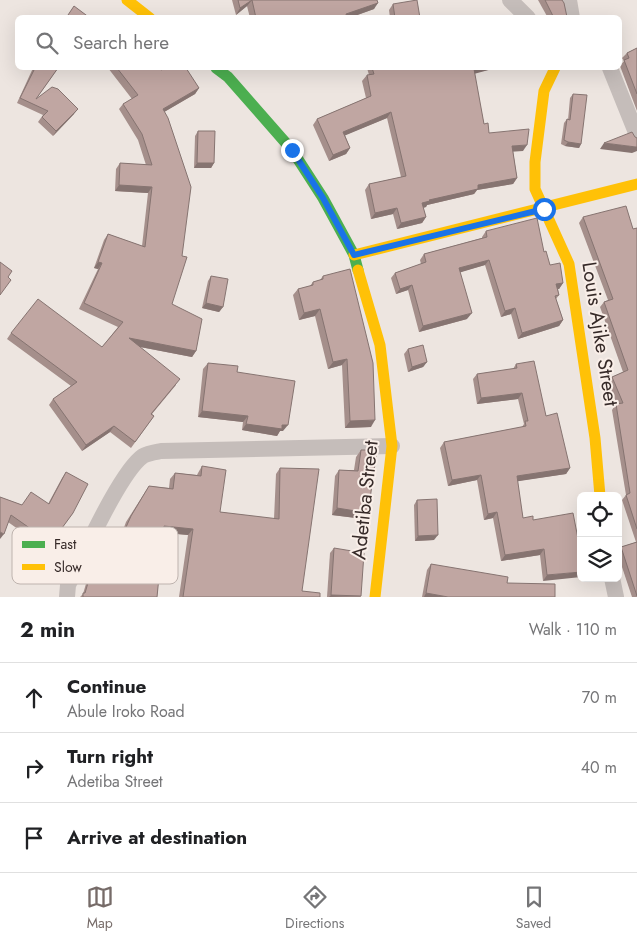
<!DOCTYPE html>
<meta charset="utf-8">
<style>
body{margin:0;font-family:Jost,sans-serif;background:#f6f6f6;color:#202124}
.controls{position:absolute;right:15px;bottom:15px;display:grid;overflow:hidden;border-radius:8px;box-shadow:0 5px 20px #0002}
.controls button{width:45px;height:45px;display:grid;place-items:center;padding:0;border:0;border-bottom:1px solid #e0e0e0;background:#fff;color:#202124;font:25px sans-serif}
.stop{position:absolute;width:15px;height:15px;margin:-11px;border:4px solid #1a73e8;border-radius:50%;background:#fff}
.stop.end{background:#1a73e8;border-color:#fff;box-shadow:0 1px 5px #0008}
.list{margin:0;padding:0;list-style:none}
h2{display:flex;justify-content:space-between;align-items:center;height:65px;margin:0;padding:0 20px;font-size:21px}
h2 small{font-size:16px;font-weight:400;color:#757577}
.list li{display:grid;grid-template-columns:32px 1fr auto;gap:15px;align-items:center;box-sizing:border-box;height:70px;padding:0 20px;border-top:1px solid #e0e0e0}
.list b{display:block;font-size:19px;white-space:nowrap}
.list p{margin:0;font-size:16px;white-space:nowrap;color:#757577}
.list em{font-size:16px;font-style:normal;color:#757577}
.icon{flex:none;width:28px;height:28px;fill:none;stroke:currentColor;stroke-width:2;stroke-linecap:round;stroke-linejoin:round}
.map{position:relative;flex:none;width:637px;height:597px;overflow:hidden}
.search{position:absolute;background:#fff;box-shadow:0 5px 20px #0002;left:15px;right:15px;top:15px;height:55px;display:flex;align-items:center;gap:12px;box-sizing:border-box;padding:0 18px;border-radius:8px;color:#757577;font-size:19px}
.sheet{height:275px;background:#fff}
nav{display:flex;justify-content:space-around;align-items:center;box-sizing:border-box;height:70px;border-top:1px solid #e0e0e0;background:#fff;font-size:14px;color:#757577}
nav a{display:grid;justify-items:center;gap:2px}
nav .on{color:#766b68}
.map>svg:first-child{display:block}
</style>
<div class="map">
<svg width="637" height="597" viewBox="0 0 637 597">
<rect width="100%" height="100%" fill="#ede5e0"/>
<g fill="none" stroke-linecap="round" stroke-linejoin="round">
<g stroke="#c5bdba" stroke-width="16">
<polyline points="510,0 528,18"/>
<polyline points="569,0 572,18"/>
<polyline points="610,68 637,135"/>
<polyline points="612,578 616,597"/>
<path d="M67,597L68,585C83,556 120,472 143,456C148,453 156,452 161,451L392,446"/>
</g>
<polyline stroke="#4caf50" stroke-width="11" points="216,68 228,77 292,150 323,198 354,255 358,270"/>
<g stroke="#ffc107" stroke-width="11">
<polyline points="127,0 150,18"/>
<polyline points="555,68 544,91 535,162 535,189 569,264 595,438 600,496"/>
<polyline points="354,255 637,184"/>
<polyline points="358,270 380,345 392,446 375,597"/>
</g>
</g>
<g fill="#a58f8b">
<polygon points="232,0 377,0 374,9 349,18 250,18 247,6 236,15"/>
<polygon points="538,0 562,0 567,18 548,18"/>
<polygon points="393,4 420,18 390,18 389,10"/>
<polygon points="637,48 637,111 620,66 624,61 622,58 627,53"/>
<polygon points="31,68 58,68 36,99 74,114 53,136 38,122 43,115 17,103 33,68"/>
<polygon points="108,68 159,68 161,70 199,88 195,94 164,112 172,304 196,351 192,357 140,347 176,385 152,414 154,416 131,448 110,432 82,451 49,405 53,399 71,386 7,339 11,333 102,347 118,327 79,309 98,269 94,268 104,240 108,234 142,246 148,193 115,191 116,169 120,163 146,165 138,140 119,109 123,104 132,99"/>
<polygon points="367,68 497,68 496,68 474,73 484,124 489,133 523,151 513,151 517,178 513,184 477,190 474,194 427,205 426,207 423,208 426,217 422,223 397,229 393,214 371,219 365,190 369,184 401,177 387,118 345,135 350,148 346,154 329,161 313,125 317,119 366,98 362,81 367,75 369,75"/>
<polygon points="573,94 581,144 579,148 565,146 561,144 564,123 567,119 568,120 570,98"/>
<polygon points="198,131 214,163 211,168 194,168 195,136"/>
<polygon points="583,217 633,229 637,228 637,597 632,597 618,555 618,551 621,547 636,542 622,500 626,495 612,410 616,404 617,404 608,383 612,377 623,372 600,307 604,302 608,300 579,223"/>
<polygon points="486,231 544,252 550,265 563,283 559,289 558,289 559,295 556,299 563,320 559,326 518,339 511,314 501,317 485,265 460,272 467,319 419,332 408,290 396,294 391,278 395,273 421,264 420,260 424,254 482,238 482,237"/>
<polygon points="211,276 223,307 219,312 202,308 208,281"/>
<polygon points="323,276 371,427 345,428 342,365 328,369 315,316 299,320 293,295 298,289 310,286 313,282 320,280"/>
<polygon points="408,349 427,362 423,367 408,372 404,354"/>
<polygon points="208,363 237,372 283,431 280,431 277,436 242,430 243,422 198,417 203,369"/>
<polygon points="516,364 546,416 570,468 566,474 517,481 523,518 533,520 580,554 543,581 540,555 501,561 493,518 484,520 477,480 448,486 440,448 444,442 522,427 524,424 518,399 477,404 473,379 477,374 513,369"/>
<polygon points="361,450 368,513 364,519 332,515 335,476 339,470 354,470 356,457"/>
<polygon points="202,466 220,512 274,519 276,474 280,468 302,591 320,597 179,597 188,535 163,533 157,597 80,597 83,594 94,556 98,549 117,554 119,541 126,522 149,486 169,488 170,479 175,473 197,475 198,473"/>
<polygon points="66,472 73,513 46,549 8,522 0,497 22,505 48,504 62,478"/>
<polygon points="417,500 434,540 415,541 414,505"/>
<polygon points="334,548 361,597 327,597 330,553"/>
<polygon points="431,564 507,583 555,597 422,597 427,570"/>
</g>
<g fill="#867471">
<polygon points="252,0 247,6 236,15 240,8"/>
<polygon points="378,3 374,9 349,18 344,18 346,14"/>
<polygon points="479,68 497,68 496,68 470,75 474,69"/>
<polygon points="199,88 195,94 159,115 163,109"/>
<polygon points="78,109 74,114 53,136 56,131"/>
<polygon points="391,112 387,118 339,138 343,132"/>
<polygon points="568,142 581,144 579,148 565,146"/>
<polygon points="604,143 637,147 637,151 632,153 600,149"/>
<polygon points="527,145 523,151 508,152 512,146"/>
<polygon points="350,148 346,154 329,161 333,155"/>
<polygon points="197,163 214,163 211,168 194,168"/>
<polygon points="517,178 513,184 477,190 474,194 427,205 426,207 418,209 422,203 429,200 478,185"/>
<polygon points="119,185 152,187 148,193 115,191"/>
<polygon points="397,208 393,214 371,219 375,213"/>
<polygon points="426,217 422,223 397,229 401,223"/>
<polygon points="489,260 485,265 455,274 459,268"/>
<polygon points="98,262 102,263 98,269 94,268"/>
<polygon points="563,283 559,289 552,290 556,284"/>
<polygon points="412,285 408,290 396,294 400,289"/>
<polygon points="206,303 223,307 219,312 202,308"/>
<polygon points="515,308 511,314 501,317 505,311"/>
<polygon points="320,309 315,316 299,320 304,313"/>
<polygon points="472,313 467,319 419,332 423,326"/>
<polygon points="563,320 559,326 518,339 522,333"/>
<polygon points="129,338 196,351 192,357 125,344"/>
<polygon points="347,359 342,365 328,369 333,362"/>
<polygon points="427,362 423,367 408,372 412,367"/>
<polygon points="522,393 518,399 477,404 481,398"/>
<polygon points="202,411 248,416 243,422 198,417"/>
<polygon points="375,420 371,427 345,428 350,421"/>
<polygon points="246,424 282,425 288,425 283,431 280,431 277,436 242,430"/>
<polygon points="114,426 110,432 82,451 86,445"/>
<polygon points="570,468 566,474 513,482 517,476"/>
<polygon points="481,475 477,480 448,486 452,480"/>
<polygon points="337,508 368,513 364,519 332,515"/>
<polygon points="497,512 493,518 484,520 488,514"/>
<polygon points="164,526 193,529 188,535 159,532"/>
<polygon points="0,532 4,534 0,539"/>
<polygon points="438,535 434,540 415,541 418,536"/>
<polygon points="544,549 540,555 501,561 505,555"/>
<polygon points="581,572 581,577 543,581 547,575"/>
<polygon points="426,593 448,597 424,597"/>
<polygon points="331,595 361,596 329,597"/>
</g>
<g fill="#c0a6a2" stroke="#867471">
<polygon points="238,0 377,0 378,3 346,14 347,18 256,18 252,0 240,8"/>
<polygon points="417,0 420,18 395,18 393,4"/>
<polygon points="545,0 562,0 564,3 567,17 554,18"/>
<polygon points="74,6 90,18 66,18"/>
<polygon points="637,48 637,94 624,60 629,58 627,53"/>
<polygon points="35,68 58,68 36,99 52,87 58,89 78,109 56,131 42,117 48,111 20,98"/>
<polygon points="117,68 159,68 161,70 166,68 186,68 199,88 163,109 168,118 191,187 182,256 187,257 172,304 202,319 196,351 129,338 180,379 151,414 154,416 135,442 114,426 86,445 53,399 77,382 11,333 38,299 102,347 123,322 84,303 102,263 98,262 108,234 145,247 152,187 119,185 120,163 152,165 142,134 123,104 138,95"/>
<polygon points="372,68 479,68 474,69 484,124 488,123 489,133 529,129 527,145 512,146 517,178 478,185 478,189 429,200 430,201 422,203 426,217 401,223 397,208 375,213 369,184 406,176 391,112 343,132 350,148 333,155 317,119 371,96 367,75 374,74"/>
<polygon points="573,94 587,95 581,144 568,142 564,140 567,119 570,120"/>
<polygon points="198,131 215,131 214,163 197,163"/>
<polygon points="632,132 635,137 637,138 637,147 636,147 604,143"/>
<polygon points="626,206 633,229 637,228 637,529 626,495 630,493 616,404 623,403 612,377 628,370 604,302 613,299 583,217"/>
<polygon points="537,218 544,252 546,251 550,265 560,263 563,283 556,284 559,295 555,296 563,320 522,333 515,308 505,311 489,260 459,268 472,313 423,326 412,285 400,289 395,273 426,262 424,254 487,237 486,231"/>
<polygon points="0,262 12,271 8,277 11,280 0,295"/>
<polygon points="350,269 373,363 375,420 350,421 347,359 333,362 320,309 304,313 298,289 313,285 313,282 323,279 323,276"/>
<polygon points="211,276 228,279 223,307 206,303"/>
<polygon points="423,345 427,362 412,367 408,349"/>
<polygon points="534,361 546,416 557,413 570,468 517,476 523,518 533,516 533,520 573,513 581,554 581,572 547,575 544,549 505,555 497,512 488,514 481,475 452,480 444,442 526,426 525,421 528,421 522,393 481,398 477,374 517,368 516,364"/>
<polygon points="208,363 238,366 237,372 295,381 288,425 282,425 282,429 246,424 248,416 202,411"/>
<polygon points="361,450 377,450 368,513 337,508 339,470 358,471"/>
<polygon points="202,466 226,470 220,512 279,519 280,468 319,469 302,591 320,593 320,597 183,597 193,529 164,526 157,597 83,597 83,593 85,593 98,549 121,555 123,534 131,516 149,486 173,489 175,473 201,476"/>
<polygon points="66,472 88,484 73,513 51,543 11,515 4,534 0,532 0,497 22,505 31,492 49,504"/>
<polygon points="437,499 438,535 418,536 417,500"/>
<polygon points="637,542 637,596 621,547"/>
<polygon points="334,548 364,553 361,596 331,595"/>
<polygon points="431,564 508,577 507,583 555,584 555,597 448,597 426,593"/>
</g>
<g fill="none" stroke-linecap="round" stroke-linejoin="round">
<polyline stroke="#1a73e8" stroke-width="6" points="292,150 323,198 354,255 544,209"/>
</g>
<g text-anchor="middle" dominant-baseline="central" stroke-width="4" stroke-linejoin="round" paint-order="stroke">
<g font-size="20" fill="#362a28" stroke="#f9eee8">
<text transform="translate(600 334) rotate(81)">Louis Ajike Street</text>
<text transform="translate(365 500) rotate(-84)">Adetiba Street</text>
</g>
</g>
<rect x="12" y="527" width="166" height="57" rx="8" fill="#f9eee8" stroke="#beb3ae" stroke-width="1"/>
<rect x="22" y="541" width="23" height="7" fill="#4caf50"/>
<rect x="22" y="564" width="23" height="6" fill="#ffc107"/>
<g font-size="14" fill="#362a28">
<text x="54" y="549">Fast</text>
<text x="54" y="572">Slow</text>
</g>
</svg>
<div class="controls">
<button><svg class="icon" aria-label="locate" viewBox="0 0 24 24"><circle cx="12" cy="12" r="6"/><path d="M12 2v4M12 18v4M2 12h4M18 12h4"/></svg></button>
<button><svg class="icon" aria-label="layers" viewBox="0 0 24 24"><path d="M12 4l9 5-9 5-9-5zM3 14l9 5 9-5"/></svg></button>
</div>
<div class="stop" style="left:544px;top:209px"></div>
<div class="stop end" style="left:292px;top:150px"></div>
<div class="search"><svg class="icon" aria-label="search" viewBox="0 0 24 24"><circle cx="10" cy="10" r="6"/><path d="M15 15l6 6"/></svg>Search here</div>
</div>
<section class="sheet">
<h2>2 min<small>Walk · 110 m</small></h2>
<ul class="list">
<li><svg class="icon" aria-label="ahead" viewBox="0 0 24 24"><path d="M12 20V5M6 11l6-6 6 6"/></svg><div><b>Continue</b><p>Abule Iroko Road</p></div><em>70 m</em></li>
<li><svg class="icon" aria-label="right" viewBox="0 0 24 24"><path d="M7 20v-9h11M14 6l5 5-5 5"/></svg><div><b>Turn right</b><p>Adetiba Street</p></div><em>40 m</em></li>
<li><svg class="icon" aria-label="arrive" viewBox="0 0 24 24"><path d="M6 21V4h12l-3 4 3 4H6"/></svg><div><b>Arrive at destination</b></div></li>
</ul>
</section>
<nav>
<a class="on"><svg class="icon" aria-label="map" viewBox="0 0 24 24"><path d="M3 6l6-2 6 2 6-2v14l-6 2-6-2-6 2zM9 4v14M15 6v14"/></svg>Map</a>
<a><svg class="icon" aria-label="directions" viewBox="0 0 24 24"><path d="M12 3l9 9-9 9-9-9zM9 14v-3h6M13 9l2 2-2 2"/></svg>Directions</a>
<a><svg class="icon" aria-label="saved" viewBox="0 0 24 24"><path d="M7 4h10v16l-5-4-5 4z"/></svg>Saved</a>
</nav>
